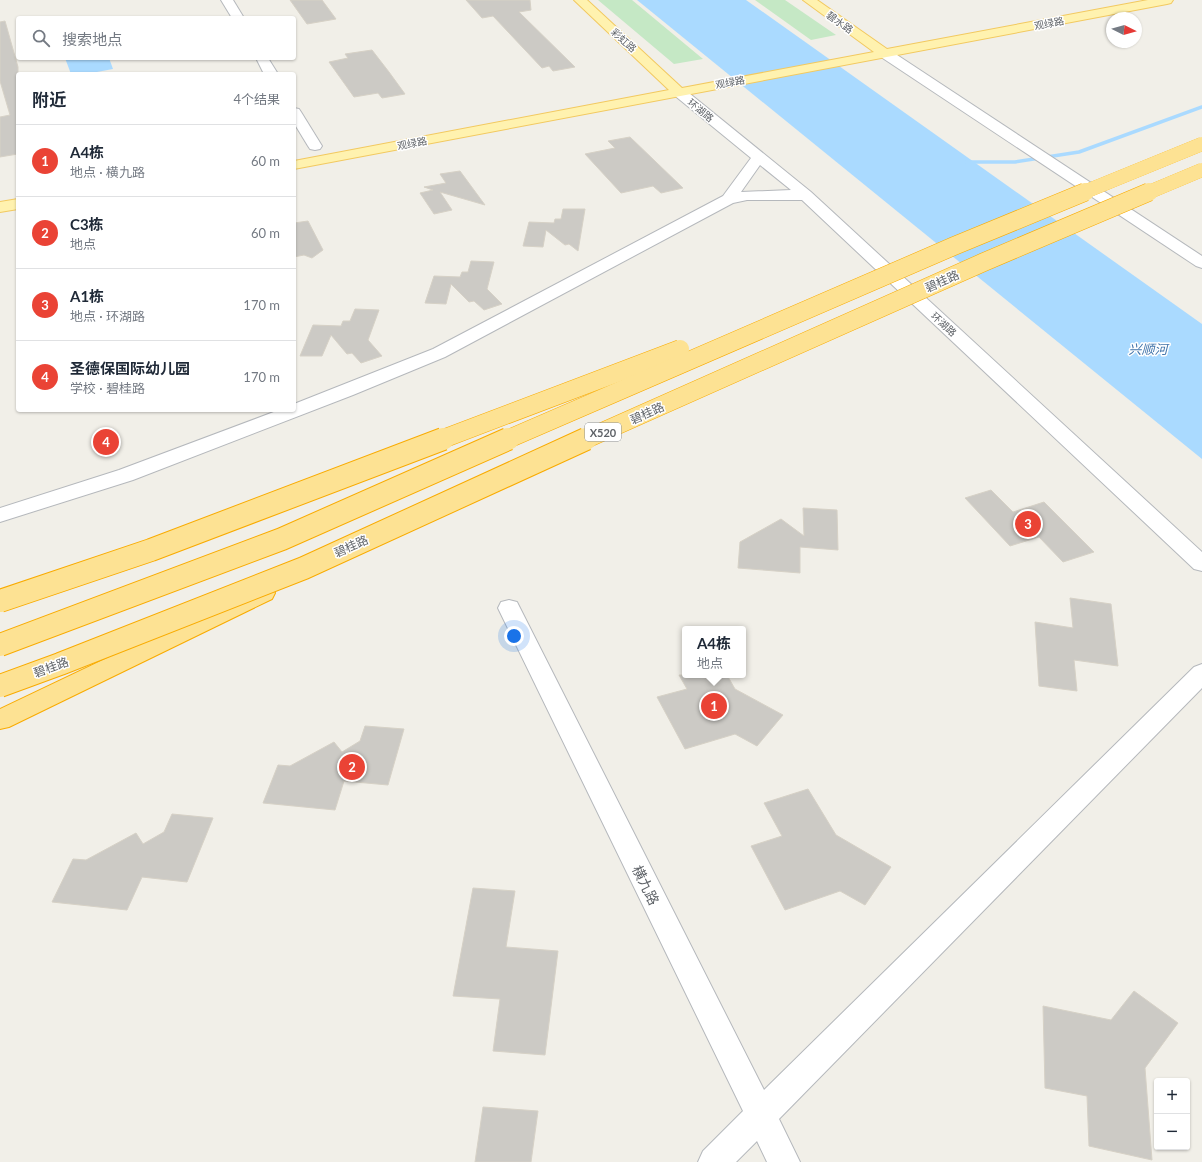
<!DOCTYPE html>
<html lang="zh">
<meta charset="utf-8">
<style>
body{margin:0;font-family:Lato,"Noto Sans SC",sans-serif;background:#f2f2f3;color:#1f2937}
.controls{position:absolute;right:12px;bottom:12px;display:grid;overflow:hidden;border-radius:4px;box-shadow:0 1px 3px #0004}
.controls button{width:36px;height:36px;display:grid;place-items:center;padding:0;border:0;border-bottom:1px solid #e0e1e3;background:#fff;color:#1f2937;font:20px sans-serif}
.compass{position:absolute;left:1106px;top:12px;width:36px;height:36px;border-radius:50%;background:#fff;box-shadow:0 1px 3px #0004;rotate:95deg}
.you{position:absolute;left:514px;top:636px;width:14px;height:14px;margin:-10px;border:3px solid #fff;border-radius:50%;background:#1a73e8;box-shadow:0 0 0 6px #1a73e833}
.badge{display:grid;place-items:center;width:26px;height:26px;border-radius:50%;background:#ea4335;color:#fff;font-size:13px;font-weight:700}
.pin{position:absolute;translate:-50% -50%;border:2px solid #fff;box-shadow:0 1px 4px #0006}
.popup{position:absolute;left:682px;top:626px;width:64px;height:52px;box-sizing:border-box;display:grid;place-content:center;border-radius:4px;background:#fff;filter:drop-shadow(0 1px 3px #0005);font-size:13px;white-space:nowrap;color:#747a83}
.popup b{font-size:15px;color:#1f2937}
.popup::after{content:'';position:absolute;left:50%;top:100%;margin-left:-8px;border:8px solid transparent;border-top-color:#fff}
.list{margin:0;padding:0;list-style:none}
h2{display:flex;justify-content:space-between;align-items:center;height:52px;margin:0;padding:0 16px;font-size:17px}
h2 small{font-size:13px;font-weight:400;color:#747a83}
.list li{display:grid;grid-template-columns:26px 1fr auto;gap:12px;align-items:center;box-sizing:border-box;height:72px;padding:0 16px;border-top:1px solid #e0e1e3}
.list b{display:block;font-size:15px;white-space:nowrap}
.list p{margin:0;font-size:13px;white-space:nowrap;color:#747a83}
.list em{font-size:13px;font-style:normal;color:#747a83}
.icon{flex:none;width:22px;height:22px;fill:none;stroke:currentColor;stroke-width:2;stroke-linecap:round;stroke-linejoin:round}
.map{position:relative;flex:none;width:1202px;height:1162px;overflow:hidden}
.search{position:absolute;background:#fff;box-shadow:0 1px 3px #0004;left:16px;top:16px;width:280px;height:44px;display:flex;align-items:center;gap:10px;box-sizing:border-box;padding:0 14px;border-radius:4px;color:#747a83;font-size:15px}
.panel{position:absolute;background:#fff;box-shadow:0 1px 3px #0004;left:16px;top:72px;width:280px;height:340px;border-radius:4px}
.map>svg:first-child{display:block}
</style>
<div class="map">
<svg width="1202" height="1162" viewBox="0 0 1202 1162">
<rect width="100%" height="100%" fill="#f1efe8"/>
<g fill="#c5e8c5">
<polygon points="598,0 632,0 703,59 674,64"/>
<polygon points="755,0 785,0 836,35 811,40"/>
</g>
<g fill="#aadaff">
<polygon points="637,0 746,0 1202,324 1202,459"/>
<polygon points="65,58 109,58 113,69 86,74 71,74"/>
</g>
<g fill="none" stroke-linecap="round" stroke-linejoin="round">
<polyline stroke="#aadaff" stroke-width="3.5" points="967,162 1015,162 1079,152 1202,107"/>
</g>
<g fill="#cccac5" stroke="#d6d1c6">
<polygon points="290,0 322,0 336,19 307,24"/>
<polygon points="466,0 530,0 531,10 519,12 575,67 553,71 549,66 542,68 493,16 482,18"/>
<polygon points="5,21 18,67 18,154 0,157 0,117 10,115 0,81 0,22"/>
<polygon points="372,50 389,72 405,94 382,98 378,93 354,97 329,62 348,58 345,54"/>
<polygon points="630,137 656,162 683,188 661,193 653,186 621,193 585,154 615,148 608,141"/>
<polygon points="460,171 485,205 440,192 452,210 434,214 420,193 433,190 424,187 446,183 440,174"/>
<polygon points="563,209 585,209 578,251 569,244 565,245 546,230 543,247 523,246 529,222 554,223 555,219 561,219"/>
<polygon points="308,221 323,250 312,258 304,255 294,257 294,223"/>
<polygon points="471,261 494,262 487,289 502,304 484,310 474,301 469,302 451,284 446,304 425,303 434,276 460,277 462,272 468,272"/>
<polygon points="355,309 379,310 368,340 382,356 361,363 352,353 347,354 331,335 322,356 300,356 313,325 341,326 343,321 350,321"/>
<polygon points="991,490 1013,512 1044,502 1094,552 1063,562 1039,537 1010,546 965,498"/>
<polygon points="803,508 837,510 838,550 800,547 800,573 738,568 740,542 781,519 804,536"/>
<polygon points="1070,598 1111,604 1118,666 1074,660 1077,691 1039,686 1035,622 1073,628"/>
<polygon points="679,675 727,675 735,689 783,715 757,746 735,734 685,749 657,697 687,689"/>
<polygon points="365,726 404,729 388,785 344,781 335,810 263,803 278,765 290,766 334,742 342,752 360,741"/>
<polygon points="808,789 836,835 891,867 865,905 840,891 785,910 751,846 782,836 764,803"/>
<polygon points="172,814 213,818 187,882 142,877 127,910 52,902 73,859 86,860 136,833 143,844 164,832"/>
<polygon points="473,888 515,891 506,947 558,951 545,1055 493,1051 500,999 453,996"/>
<polygon points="1134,991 1178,1023 1145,1068 1152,1160 1089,1146 1087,1096 1045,1088 1043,1006 1111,1020"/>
<polygon points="483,1107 538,1111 531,1162 475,1162"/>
</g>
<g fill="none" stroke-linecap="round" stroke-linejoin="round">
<defs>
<g id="minor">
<polygon points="221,0 233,0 244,18 232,18"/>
<polygon points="886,50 891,51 1202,256 1202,268 1196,266 881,57 880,54 881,51"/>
<polygon points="256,58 268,58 278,74 264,74"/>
<path d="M679,88L684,89L811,192L1202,552V571L1194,569L802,200H747L733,203L445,357L353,395L133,480L0,522V508L119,470L279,410H294V404L433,349L723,196L751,158L674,95L672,92L674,89ZM760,165L791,190L741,192Z"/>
<polygon points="294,108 299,109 301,112 322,146 320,149 315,150 310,149 308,146 294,123"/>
<polygon points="509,600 517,602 520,608 764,1090 1194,667 1202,664 1202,688 779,1119 800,1162 767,1162 757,1141 736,1162 698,1162 703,1151 743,1111 498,608 501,602"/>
</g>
<g id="major">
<polygon points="574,0 587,0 682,88 874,52 803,0 817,0 887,49 1148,0 1173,0 1171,3 1167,4 294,169 294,161 669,90"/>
<polygon points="18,199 18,209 0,212 0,202"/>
</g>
<polygon id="highway" points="264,585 272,587 275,593 272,599 9,727 0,729 0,709 256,587"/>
</defs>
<use href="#minor" stroke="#b5b8bc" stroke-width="2"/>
<use href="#major" stroke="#f2c960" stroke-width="2"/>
<use href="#highway" stroke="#f9ab00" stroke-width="2"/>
<use href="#minor" fill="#fff" fill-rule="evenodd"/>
<use href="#major" fill="#fff2af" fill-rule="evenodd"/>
<use href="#highway" fill="#fde293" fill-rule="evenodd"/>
<defs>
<g id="highway-bridge-far2">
<polyline points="1082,193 1202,144"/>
<polyline points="1147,193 1202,170"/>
</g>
<g id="highway-bridge-far1">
<polyline points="440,440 680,349"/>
<polyline points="506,440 954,246 1085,192"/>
<polyline points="584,440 984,262 1149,192"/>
</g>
<g id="highway-bridge">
<polyline points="0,601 151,550 443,439"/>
<polyline points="0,645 282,539 508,439"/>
<polyline points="0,686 60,664 304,568 586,439"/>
</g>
</defs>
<use href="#highway-bridge-far2" stroke="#f9ab00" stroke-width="14" stroke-linecap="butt"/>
<use href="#highway-bridge-far1" stroke="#f9ab00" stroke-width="19" stroke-linecap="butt"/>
<use href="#highway-bridge" stroke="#f9ab00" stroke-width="24" stroke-linecap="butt"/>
<use href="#highway-bridge-far2" stroke="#fde293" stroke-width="14"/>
<use href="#highway-bridge-far1" stroke="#fde293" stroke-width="18"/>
<use href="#highway-bridge" stroke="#fde293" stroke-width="22"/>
</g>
<g text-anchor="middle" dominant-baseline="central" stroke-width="3" stroke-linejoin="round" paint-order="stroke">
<g font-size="10" fill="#5f6368" stroke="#fff">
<text transform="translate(840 22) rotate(35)">碧水路</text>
<text transform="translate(1049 23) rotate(-11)">观绿路</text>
<text transform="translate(624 40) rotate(42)">彩虹路</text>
<text transform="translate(730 82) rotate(-10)">观绿路</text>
<text transform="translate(701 110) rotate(39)">环湖路</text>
<text transform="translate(412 143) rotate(-11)">观绿路</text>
<text transform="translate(944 324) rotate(43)">环湖路</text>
</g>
<rect fill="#fff" stroke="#8f9295" stroke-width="1" x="585" y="423" width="36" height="18" rx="3"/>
<g font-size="11" font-weight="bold" fill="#5f6368">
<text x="603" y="432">X520</text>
</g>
<g font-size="12" fill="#5f6368" stroke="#fff">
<text transform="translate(942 281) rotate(-24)">碧桂路</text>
<text transform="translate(647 413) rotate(-24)">碧桂路</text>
<text transform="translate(351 546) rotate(-24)">碧桂路</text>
<text transform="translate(51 667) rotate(-20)">碧桂路</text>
</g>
<g font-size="13" font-style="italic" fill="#4174aa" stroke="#fff">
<text x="1148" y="349">兴顺河</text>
</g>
<g font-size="14" fill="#5f6368" stroke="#fff">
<text transform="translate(646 885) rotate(64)">横九路</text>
</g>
</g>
</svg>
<div class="controls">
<button>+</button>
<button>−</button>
</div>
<svg class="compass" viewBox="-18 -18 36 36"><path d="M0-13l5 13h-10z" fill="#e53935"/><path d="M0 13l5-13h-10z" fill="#747a83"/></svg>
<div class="you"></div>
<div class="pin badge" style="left:714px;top:706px">1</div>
<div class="popup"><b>A4栋</b>地点</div>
<div class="pin badge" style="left:352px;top:767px">2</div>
<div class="pin badge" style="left:1028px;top:524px">3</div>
<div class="pin badge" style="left:106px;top:442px">4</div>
<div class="search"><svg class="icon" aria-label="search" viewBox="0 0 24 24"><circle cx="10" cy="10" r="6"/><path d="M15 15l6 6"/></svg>搜索地点</div>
<section class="panel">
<h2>附近<small>4个结果</small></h2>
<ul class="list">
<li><span class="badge">1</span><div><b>A4栋</b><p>地点 · 横九路</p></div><em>60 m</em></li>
<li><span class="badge">2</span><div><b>C3栋</b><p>地点</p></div><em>60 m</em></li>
<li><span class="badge">3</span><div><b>A1栋</b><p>地点 · 环湖路</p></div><em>170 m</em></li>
<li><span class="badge">4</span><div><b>圣德保国际幼儿园</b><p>学校 · 碧桂路</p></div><em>170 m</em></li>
</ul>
</section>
</div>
